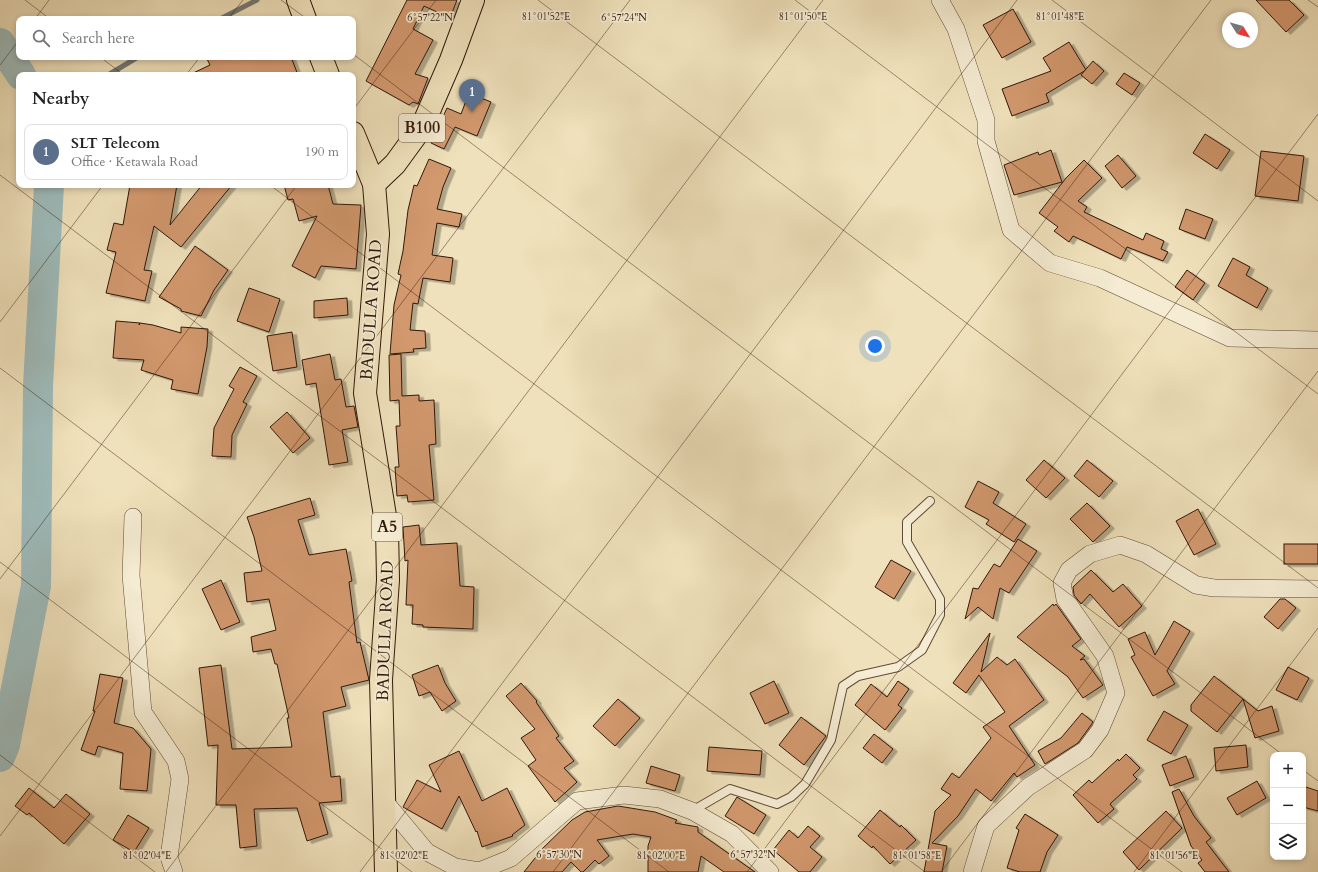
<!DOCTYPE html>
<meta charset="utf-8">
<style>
body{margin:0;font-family:Cardo,serif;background:#f2f2f2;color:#222}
.controls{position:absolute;right:12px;bottom:12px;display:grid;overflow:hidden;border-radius:8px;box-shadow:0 2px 6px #0003}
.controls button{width:36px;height:36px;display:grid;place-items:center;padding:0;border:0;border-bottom:1px solid #e0e0e0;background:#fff;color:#222;font:20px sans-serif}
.compass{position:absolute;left:1222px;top:12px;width:36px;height:36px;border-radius:50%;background:#fff;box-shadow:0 2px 6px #0003;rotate:127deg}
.you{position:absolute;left:875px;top:346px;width:14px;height:14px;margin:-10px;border:3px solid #fff;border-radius:50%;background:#1a73e8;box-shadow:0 0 0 6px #1a73e833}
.badge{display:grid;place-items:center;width:26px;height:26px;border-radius:50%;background:#8f2418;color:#fff;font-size:13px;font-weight:700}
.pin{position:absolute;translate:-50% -33px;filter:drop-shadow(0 1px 2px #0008)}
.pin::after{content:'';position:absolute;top:21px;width:14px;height:12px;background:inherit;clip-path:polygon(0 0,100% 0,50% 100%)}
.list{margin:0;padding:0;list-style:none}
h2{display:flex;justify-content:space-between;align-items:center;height:52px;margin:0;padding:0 16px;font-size:17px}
h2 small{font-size:13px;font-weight:400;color:#767676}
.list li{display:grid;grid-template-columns:26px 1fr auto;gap:12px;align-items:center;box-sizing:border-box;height:56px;margin:0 8px 8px;padding:0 8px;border:1px solid #e0e0e0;border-radius:8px}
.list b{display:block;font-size:15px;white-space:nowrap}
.list p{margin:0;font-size:13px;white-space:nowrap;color:#767676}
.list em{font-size:13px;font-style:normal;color:#767676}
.icon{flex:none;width:22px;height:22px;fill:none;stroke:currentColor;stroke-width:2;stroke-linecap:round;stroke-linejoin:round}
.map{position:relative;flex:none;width:1318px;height:872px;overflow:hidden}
.search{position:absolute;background:#fff;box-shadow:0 2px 6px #0003;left:16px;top:16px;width:340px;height:44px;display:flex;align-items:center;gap:10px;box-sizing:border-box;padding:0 14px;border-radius:8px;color:#767676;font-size:15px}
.panel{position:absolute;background:#fff;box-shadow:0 2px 6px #0003;left:16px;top:72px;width:340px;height:116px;border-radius:8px}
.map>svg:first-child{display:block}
</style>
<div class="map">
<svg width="1318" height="872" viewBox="0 0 1318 872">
<defs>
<filter id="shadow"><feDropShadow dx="4.5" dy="2.5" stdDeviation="0" flood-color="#0004"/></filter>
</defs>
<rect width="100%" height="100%" fill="#efe1bb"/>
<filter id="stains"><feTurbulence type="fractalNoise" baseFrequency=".005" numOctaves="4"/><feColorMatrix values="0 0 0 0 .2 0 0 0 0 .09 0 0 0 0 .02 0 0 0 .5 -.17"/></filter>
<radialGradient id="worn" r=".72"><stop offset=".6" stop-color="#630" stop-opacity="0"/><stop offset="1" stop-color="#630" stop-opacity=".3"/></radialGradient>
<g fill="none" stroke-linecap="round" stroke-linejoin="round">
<g stroke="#727973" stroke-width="5">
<polyline points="220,19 257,0"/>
<polyline points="108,75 138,57"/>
</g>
<g stroke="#9ebbba" stroke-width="30">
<polyline points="0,43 21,75"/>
<polyline points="0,757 5,745 36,586 38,386 49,185"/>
</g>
</g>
<g fill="#d2986e" stroke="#301709" filter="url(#shadow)">
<polygon points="407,0 457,0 450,18 424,6 413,29 433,40 415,74 428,78 418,104 413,102 409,105 366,81"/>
<polygon points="1256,0 1289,0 1304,15 1286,32"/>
<polygon points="1013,9 1031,42 1002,58 983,25"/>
<polygon points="1069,42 1086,70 1046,94 1049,102 1012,116 1002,89 1051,71 1043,58"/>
<polygon points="206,57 291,57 298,75 189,75 210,65"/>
<polygon points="1093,61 1104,71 1092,84 1081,75"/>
<polygon points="1124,73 1140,83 1132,95 1116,84"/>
<polygon points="469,93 491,102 477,136 455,127 444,149 431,143 447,108 461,114"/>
<polygon points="1205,134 1230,150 1217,169 1193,153"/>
<polygon points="1051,150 1062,182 1014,195 1004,165 1038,152 1039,155"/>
<polygon points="1261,151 1304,156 1298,201 1255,196"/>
<polygon points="1118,155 1136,176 1122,188 1105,166"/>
<polygon points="429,159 451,168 443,187 437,209 462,214 459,227 437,223 432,255 453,258 450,282 423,278 418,304 413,303 410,330 425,331 426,348 413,349 414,352 390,354 394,305 401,275 398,274 403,251 408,210 414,185 417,186"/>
<polygon points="1084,160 1102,178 1078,201 1087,207 1084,212 1143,240 1146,233 1164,241 1161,249 1168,252 1163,261 1127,247 1121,259 1073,236 1069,242 1054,231 1058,227 1039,213 1066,178"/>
<polygon points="130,185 177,185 170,225 202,185 232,185 181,247 154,226 144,270 152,271 145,301 106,293 116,252 107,250 114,223 123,225"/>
<polygon points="284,185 328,185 333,204 361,205 356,269 321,266 315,278 292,266 317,216 299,221 293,199 288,200"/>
<polygon points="1186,209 1213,219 1205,239 1179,229"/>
<polygon points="195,246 228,270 214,290 201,316 181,311 181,309 159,297"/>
<polygon points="1233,258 1250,267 1246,275 1268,288 1257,308 1218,286"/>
<polygon points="1187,270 1205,283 1193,300 1175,287"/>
<polygon points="249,288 280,299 269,332 237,321"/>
<polygon points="347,298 348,315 314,318 314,301"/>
<polygon points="116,321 140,323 139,325 140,323 153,325 181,333 181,327 208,329 207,347 198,394 171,389 173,380 141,370 144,360 113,358"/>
<polygon points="292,332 297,367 273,371 267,336"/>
<polygon points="330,354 335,380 341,379 346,407 354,406 358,427 342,430 348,462 329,465 316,383 306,385 302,360"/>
<polygon points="401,354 402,396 419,395 419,401 434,400 436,444 429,445 434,500 408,502 407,495 397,496 395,467 399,467 396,426 400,426 399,400 390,401 389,355"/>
<polygon points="240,367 257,376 243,402 247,404 232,435 231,457 212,456 214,428 234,389 229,386"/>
<polygon points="287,412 310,438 293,453 270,427"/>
<polygon points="1044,460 1065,478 1046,498 1026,480"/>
<polygon points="1087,460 1113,481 1099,497 1074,476"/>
<polygon points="978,481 999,492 993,503 1026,524 1014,542 986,524 989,520 965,507"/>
<polygon points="310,498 315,515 298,520 309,555 346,549 352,581 349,582 357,643 360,642 369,680 341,687 346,706 323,712 331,777 340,776 342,801 319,803 328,834 307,841 297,808 254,809 257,846 240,848 236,805 216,805 218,745 208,746 199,668 221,665 232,749 292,747 287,718 289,718 277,664 275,664 271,649 253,652 251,637 276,630 269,599 247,602 244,573 262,571 254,537 247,517"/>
<polygon points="1087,503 1110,526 1093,542 1070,519"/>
<polygon points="1198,509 1216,544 1194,555 1176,521"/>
<polygon points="419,525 421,545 457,543 460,586 474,587 473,629 423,627 423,625 412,624 413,605 406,605 408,560 405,561 403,527"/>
<polygon points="1018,539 1037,551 1009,593 1000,588 993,619 978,607 965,619 973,588 978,589 994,564 1000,567"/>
<rect x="1284" y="544" width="34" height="20"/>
<polygon points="891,560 911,571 894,599 875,587"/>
<polygon points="1091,570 1113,592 1123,584 1142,606 1119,627 1090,594 1081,604 1074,595 1073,587"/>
<polygon points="221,580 240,622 221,630 202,589"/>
<polygon points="1280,599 1285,599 1296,608 1278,629 1264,617"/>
<polygon points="1053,604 1054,606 1056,604 1081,639 1072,646 1085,656 1080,660 1084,659 1103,685 1083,698 1068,677 1017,637"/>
<polygon points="1174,621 1190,631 1167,671 1175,684 1153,696 1131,657 1135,655 1128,639 1145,632 1155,655"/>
<polygon points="990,633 981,672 997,657 1007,665 1015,659 1044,700 1009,726 1035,765 1017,777 1014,773 991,801 976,789 958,816 932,843 947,846 942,872 924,872 935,811 951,795 941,789 952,773 959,778 991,738 983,727 1005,712 979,675 966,693 953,683"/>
<polygon points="438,665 445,683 456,701 442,711 430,692 419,696 412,675"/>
<polygon points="1288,667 1309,678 1297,700 1276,690"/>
<polygon points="100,674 123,678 114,723 133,728 151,749 147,791 120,789 123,753 98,746 95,755 81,750 95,711 93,711"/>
<polygon points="1214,676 1243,699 1217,732 1191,711 1191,705"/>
<polygon points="774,681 789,713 765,724 750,693"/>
<polygon points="898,681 909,689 898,705 902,708 885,730 855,705 871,684 887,697"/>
<polygon points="521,683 537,701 536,702 559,736 556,738 574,761 564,768 577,782 555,802 528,766 536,760 521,738 535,729 506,696"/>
<polygon points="618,699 640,718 615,746 593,726"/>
<polygon points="1243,699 1258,711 1272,706 1279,731 1255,738"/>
<polygon points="1164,711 1188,725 1171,754 1147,740"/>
<polygon points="1082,713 1093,722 1091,725 1078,743 1045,764 1038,751 1061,738"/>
<polygon points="801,717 826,736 804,765 779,745"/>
<polygon points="874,734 893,749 882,763 863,748"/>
<polygon points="1246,745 1248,767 1216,771 1214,748"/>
<polygon points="709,747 762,751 760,775 707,771"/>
<polygon points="459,751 482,801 507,788 525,825 512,835 513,836 482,847 477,831 476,832 459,796 442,829 403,807 417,780 441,792 429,765"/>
<polygon points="1126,754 1140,768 1133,775 1137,779 1110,804 1114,809 1098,823 1073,795 1089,780 1092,783 1118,759 1119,761"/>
<polygon points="1186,756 1194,777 1170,786 1162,765"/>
<polygon points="651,766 680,775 675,791 646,783"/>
<polygon points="1257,781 1266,798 1237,815 1227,798"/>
<polygon points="1303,786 1318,791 1318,811 1303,807"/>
<polygon points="29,788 54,808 66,794 90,814 64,844 29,813 27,815 15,806"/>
<polygon points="1179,789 1194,816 1211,838 1206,842 1229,872 1205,872 1198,863 1202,860 1191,846 1172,792"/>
<polygon points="737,797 766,815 754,834 725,816"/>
<polygon points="618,806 655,812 677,820 675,823 698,827 698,832 755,872 724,872 701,856 698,872 648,872 648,846 651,837 633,834 597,840 609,856 599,864 595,860 583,872 581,872 571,862 562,872 524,872 543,848 572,820 585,812"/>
<polygon points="880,810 900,827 901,825 916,840 890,864 873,846 872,848 858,836"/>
<polygon points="1166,811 1182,828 1139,870 1123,852"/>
<polygon points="1025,814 1058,835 1047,852 1040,872 1020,872 1007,868 1019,830 1016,828"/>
<polygon points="128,815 149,828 134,852 113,840"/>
<polygon points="808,826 820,836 810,847 822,857 810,872 799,872 773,850 789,830 798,838"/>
</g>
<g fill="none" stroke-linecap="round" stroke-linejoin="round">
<defs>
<polyline id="lane" points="692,811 730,789 777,804 791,797 805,784 831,740 843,686 858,676 898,667 922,650 940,615 940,599 907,542 907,522 930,501"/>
<g id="street">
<polyline points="940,0 956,29 986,120 986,141 1011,230 1050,263 1100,278 1230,338 1318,340"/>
<polyline points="133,517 131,575 143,712 176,761 180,779 169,857 174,872"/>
<polyline points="386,803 427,852 455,867 479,871 511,858 577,801 624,795 660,799 692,811 732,834 770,872"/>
<polyline points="972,872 986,826 1028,787 1085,750 1100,730 1116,693 1105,656 1065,599 1062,583 1069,570 1090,554 1120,545 1146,554 1196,585 1214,588 1318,589"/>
</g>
<polyline id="primary" points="374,184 395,164 422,127 451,60 473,0"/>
<g id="highway">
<polyline points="298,0 305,19"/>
<polyline points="321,57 328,75"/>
<polyline points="353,133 374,184 378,234 365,393 387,528 388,580 381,680 386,872"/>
</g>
</defs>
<use href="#lane" stroke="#604a36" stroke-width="10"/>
<use href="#street" stroke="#604a36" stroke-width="18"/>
<use href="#primary" stroke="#301709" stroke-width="24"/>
<use href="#highway" stroke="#301709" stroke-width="24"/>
<use href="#lane" stroke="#f5ecd3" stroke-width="8"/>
<use href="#street" stroke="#f5ecd3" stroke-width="17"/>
<use href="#primary" stroke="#efe1bb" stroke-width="22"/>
<use href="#highway" stroke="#efe1bb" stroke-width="22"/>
</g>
<path fill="none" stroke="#301709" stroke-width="1" stroke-opacity="0.45" d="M25,0L50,19M281,0L307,19M538,0L1318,588M795,0L1318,394M1052,0L1318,201M1308,0L1318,7M35,19L49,0M228,19L243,0M353,54L1283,755M100,57L124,75M0,65L19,40M186,75L200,57M353,110L436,0M0,175L925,872M270,185L1182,872M0,322L103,185M0,368L669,872M0,562L412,872M0,579L297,185M0,755L155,872M1303,770L1318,781M0,836L630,0M166,872L823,0M360,872L1017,0M553,872L1211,0M747,872L1318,114M941,872L1318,371M1134,872L1318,628"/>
<g text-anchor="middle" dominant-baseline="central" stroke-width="3.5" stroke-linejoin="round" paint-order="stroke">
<g fill="#f5ecd3" stroke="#6b5746" stroke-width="1">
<rect x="399" y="114" width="46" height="28" rx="3"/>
<rect x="372" y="513" width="30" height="28" rx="3"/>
</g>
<g font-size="16" font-weight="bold" fill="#301709">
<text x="422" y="128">B100</text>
<text x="387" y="527">A5</text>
</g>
<g font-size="17" fill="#301709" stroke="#f5ecd3">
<text transform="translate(371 310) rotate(-86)">BADULLA ROAD</text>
<text transform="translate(385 631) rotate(-88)">BADULLA ROAD</text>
</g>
</g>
<g font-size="10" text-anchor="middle" fill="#301709" stroke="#f5ecd3" stroke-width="3.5" stroke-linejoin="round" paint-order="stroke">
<text x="803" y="20">81°01'50"E</text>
<text x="1060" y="20">81°01'48"E</text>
<text x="546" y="20">81°01'52"E</text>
<text x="430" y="21">6°57'22"N</text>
<text x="624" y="21">6°57'24"N</text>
<text x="559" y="858">6°57'30"N</text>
<text x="753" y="858">6°57'32"N</text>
<text x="147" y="859">81°02'04"E</text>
<text x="404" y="859">81°02'02"E</text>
<text x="661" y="859">81°02'00"E</text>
<text x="917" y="859">81°01'58"E</text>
<text x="1174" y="859">81°01'56"E</text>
</g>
<rect width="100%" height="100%" filter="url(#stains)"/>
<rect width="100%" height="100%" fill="url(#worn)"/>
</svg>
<div class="controls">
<button>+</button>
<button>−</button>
<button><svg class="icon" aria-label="layers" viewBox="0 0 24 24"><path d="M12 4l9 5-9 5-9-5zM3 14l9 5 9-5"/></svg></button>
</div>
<svg class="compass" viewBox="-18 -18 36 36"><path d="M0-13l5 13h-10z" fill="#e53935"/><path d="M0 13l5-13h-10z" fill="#767676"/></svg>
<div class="you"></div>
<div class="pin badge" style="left:472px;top:112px;background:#5c6f8a">1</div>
<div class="search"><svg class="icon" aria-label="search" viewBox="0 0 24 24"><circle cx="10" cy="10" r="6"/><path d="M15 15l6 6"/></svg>Search here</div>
<section class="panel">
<h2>Nearby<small></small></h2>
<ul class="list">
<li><span class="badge" style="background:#5c6f8a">1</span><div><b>SLT Telecom</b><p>Office · Ketawala Road</p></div><em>190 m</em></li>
</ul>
</section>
</div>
